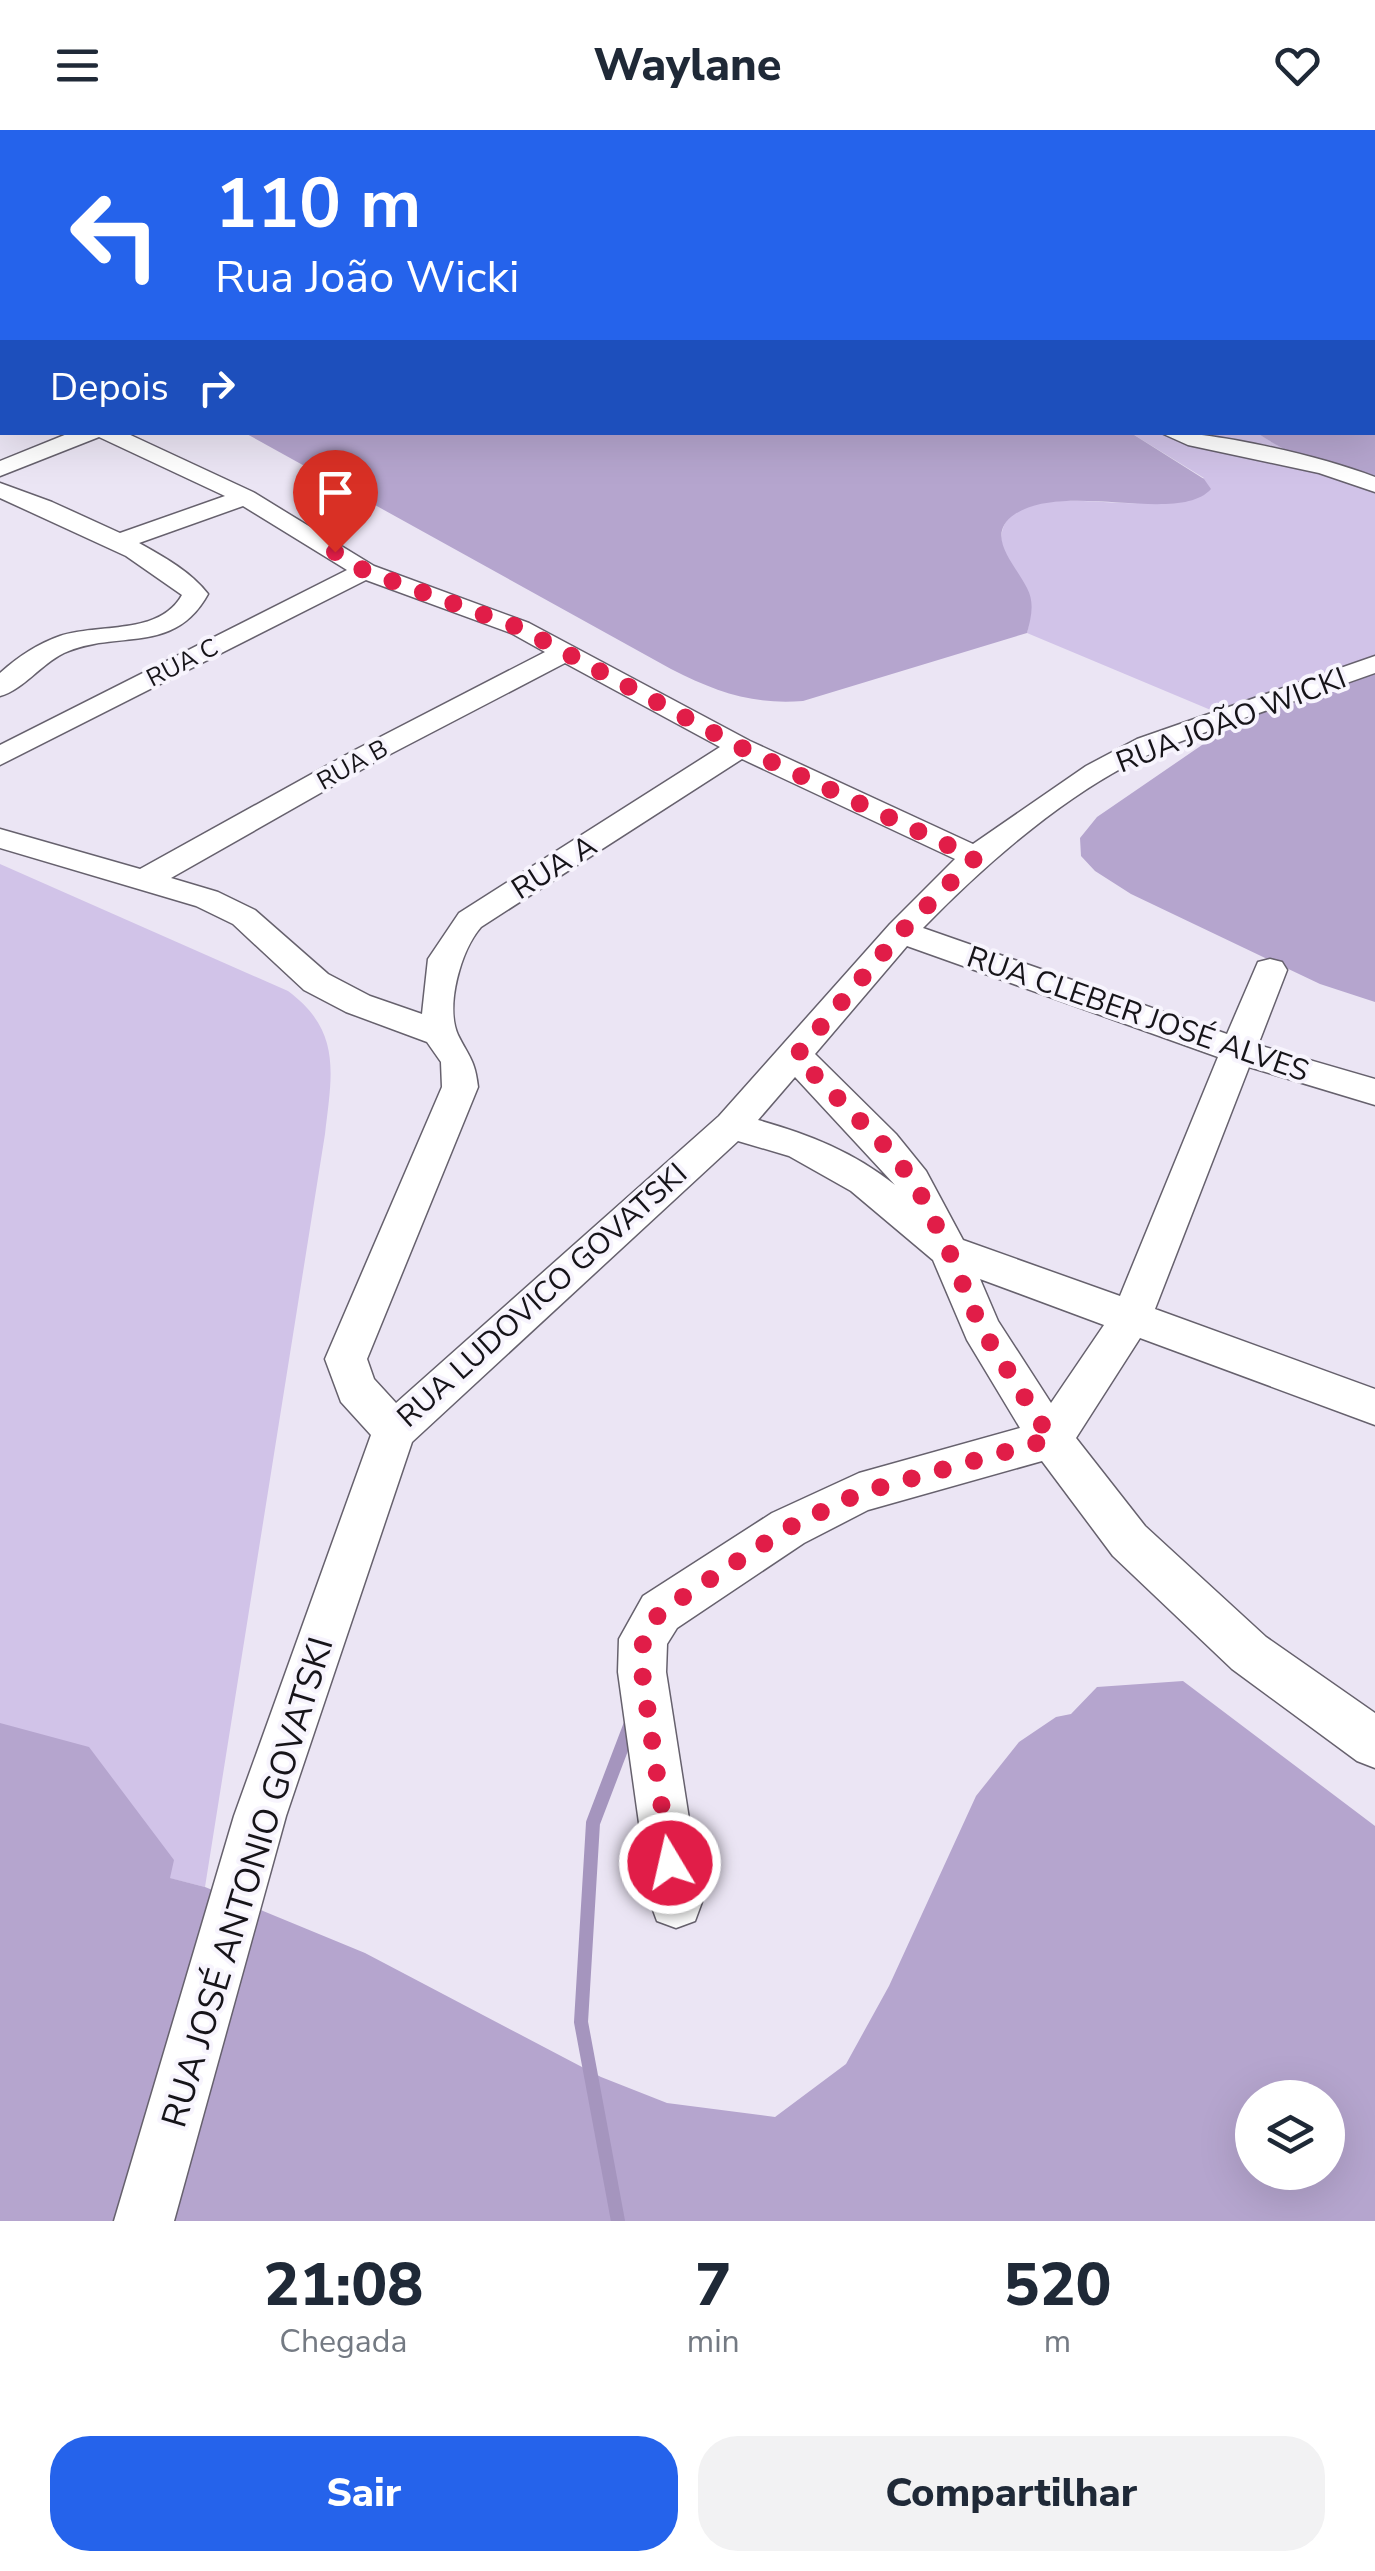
<!DOCTYPE html>
<html lang="pt">
<head>
<meta charset="utf-8">
<style>
	:root { --surface:#fff; --page:#f2f2f3; --text:#1f2937; --muted:#747a83; --accent:#2563eb }
	body { margin:0; font-family:"Nunito Sans",sans-serif; background:var(--page); color:var(--text); height:100vh; display:flex; flex-direction:column; font-size:38px; white-space:nowrap }
	* { box-sizing:border-box; margin:0 }
	p { font-size:32px; color:var(--muted) }
	.icon { flex:none; width:55px; height:55px; fill:none; stroke:currentColor; stroke-width:2; stroke-linecap:round; stroke-linejoin:round }
	.map { position:relative; height:2091px; overflow:hidden }
	.panel { display:flex; flex-direction:column; background:var(--surface); flex:1 }
	.panel>* { flex:none }
	.hud { position:absolute; left:0px; top:0px; width:1375px; height:305px; box-shadow:0 10px 40px #0002; background:#2563eb; color:#fff; overflow:hidden }
	.tools { position:absolute; left:1235px; top:1950px; display:grid; gap:20px }
	.tools a { display:grid; place-items:center; width:110px; height:110px; border-radius:50%; background:var(--surface); box-shadow:0 10px 40px #0002; font-size:50px }
	.pin { position:absolute; display:grid; place-items:center; width:85px; height:85px; color:#fff; margin:-102px -42px; border-radius:50% 50% 50% 0; rotate:-45deg; box-shadow:0 0 10px #0007 }
	.pin .icon { rotate:45deg }
	.me { position:absolute; width:110px; margin:-55px; rotate:351deg; stroke-linejoin:round; filter:drop-shadow(0 0 8px #0008) }
	.turn { display:flex; align-items:center; gap:35px; height:210px; padding:0 50px; font-size:45px }
	.turn .icon { width:130px; height:130px; stroke-width:2.5 }
	.turn b { display:block; font-size:70px; line-height:85px }
	.then { display:flex; align-items:center; height:95px; padding:0 50px; background:#0003; gap:20px; font-size:38px }
	.eta { display:flex; justify-content:space-evenly; align-items:center; height:170px; text-align:center }
	.eta b { font-size:60px; font-weight:800; line-height:70px }
	.action { display:flex; gap:20px; margin-top:auto; padding:20px 50px }
	.action a { flex:1; height:115px; border-radius:40px; background:var(--accent); color:#fff; font-size:40px; font-weight:800; line-height:115px; text-align:center }
	.action a+a { background:var(--page); color:var(--text) }
	header { display:flex; justify-content:space-between; align-items:center; height:130px; padding:0 50px; background:var(--surface); font-size:45px; font-weight:800 }
	.map>svg:first-child { display:block }
</style>
</head>
<body>
<header><svg class="icon" aria-label="menu" viewBox="0 0 24 24"><path d="M4 6h16M4 12h16M4 18h16"/></svg>Waylane<svg class="icon" aria-label="heart" viewBox="0 0 24 24"><path d="M12 20l-8-8c-3-5 5-10 8-4 3-6 11-1 8 4z"/></svg></header>
<div class="map">
<svg width="1375" height="2091" viewBox="0 0 1375 2091">
	<rect width="100%" height="100%" fill="#ebe5f4"/>
	<!-- green -->
	<g fill="#d1c3e8">
		<path d="M0,0H620L625,2H2L0,25Z"/>
		<path d="M1131,303H1257L1305,332L1330,340L1375,347V536L1335,557L1237,591L1027,503C1041,446 995,436 1002,402C1011,355 1107,376 1138,373C1159,372 1184,356 1204,348Z"/>
		<path d="M0,734L288,861C342,901 332,944 325,1004L205,1757L133,1739L0,1653Z"/>
	</g>
	<!-- forest -->
	<g fill="#b5a5ce" fill-rule="evenodd">
		<path d="M620,0H1375V347C1329,340 1295,328 1257,303L1372,302V2Z"/>
		<path d="M245,303H1131L1204,349L1211,359C1179,395 1067,351 1015,384C983,405 1016,435 1027,458C1035,473 1031,488 1027,503L803,571C753,575 716,562 671,539Z"/>
		<path d="M1375,536V872L1320,854L1131,764L1095,741L1081,726L1080,708L1097,687L1237,591L1335,557Z"/>
		<path d="M1183,1551L1375,1696V2091H0V1593L89,1617L174,1730L170,1748L205,1757L365,1823L601,1947L667,1973L775,1987L846,1934L889,1856L976,1666L1019,1612L1056,1587L1071,1584L1097,1557ZM1252,1968H1328V2042H1252Z"/>
	</g>
	<g fill="none" stroke-linecap="round" stroke-linejoin="round">
		<!-- stream -->
		<path stroke="#a595be" stroke-width="14" d="M618,2091L581,1892L593,1693L630,1596"/>
		<defs>
			<g id="street">
				<path d="M345,0H392L394,2H347Z"/>
				<path d="M0,51L2,52V62L0,61Z"/>
				<path d="M2,139V152L0,153V140Z"/>
				<rect x="0" y="243" width="2" height="13"/>
				<path d="M72,302H124L253,362L374,436L529,493L750,611L973,714L1086,636L1137,609L1375,526V543C1303,569 1230,591 1159,620C1074,656 987,732 923,798L1227,904L1258,832L1270,829L1282,832L1287,840L1258,915L1375,949V975L1249,937L1155,1179L1375,1259V1295L1140,1208L1076,1308L1145,1396L1266,1507L1375,1583V1638L1357,1631L1232,1539L1113,1426L1042,1331L868,1380L804,1413L677,1498L667,1514L666,1542L702,1772L695,1791L676,1798L657,1791L650,1772L618,1542L619,1509L643,1466L772,1383L859,1343L1020,1298L967,1210L933,1130L851,1061L789,1026L738,1011L412,1312L286,1686L174,2091H114L234,1686L371,1305L341,1272L325,1229L442,957L441,932L427,912L346,882L304,860L233,794L196,776L0,718V699L140,739L355,620L545,522L511,503L366,450L0,635V615L347,440L243,376L139,413C164,427 190,441 208,464C174,526 117,499 64,523C41,534 23,560 0,566V543C18,527 37,514 60,506C99,493 159,506 182,465L126,426L0,368V353L52,372L120,403L225,366L99,307L0,346V331ZM565,533L720,617L459,783L428,829L422,884L370,866L328,844L255,780L218,762L171,748L375,632ZM742,629L955,729L890,794L719,986L396,1273L374,1249L367,1229L478,957C475,930 469,927 458,905C445,876 461,820 481,797ZM907,816L1218,927L1120,1166L963,1110L926,1041L896,1004L815,924ZM795,947L895,1055C854,1022 808,1004 758,990ZM980,1149L1104,1195L1051,1273L998,1191Z"/>
				<path d="M1159,302C1217,302 1320,326 1375,347V362L1319,343L1188,315Z"/>
			</g>
		</defs>
		<!-- street casing -->
		<use href="#street" stroke="#66616d" stroke-width="3"/>
		<!-- street -->
		<use href="#street" fill="#fff" fill-rule="evenodd"/>
	</g>
	<g fill="none" stroke-linecap="round" stroke-linejoin="round">
		<!-- route -->
		<path stroke="#e11d48" stroke-width="18" stroke-dasharray="0 32.4" d="M335,422L365,441L520,498L740,617L975,728L901,802L796,926L883,1014L914,1051L949,1121L981,1198L1051,1309L860,1363L788,1398L660,1482L643,1509L642,1542L670,1733"/>
	</g>
	<g text-anchor="middle" stroke-width="8" stroke-linejoin="round" paint-order="stroke">
		<!-- far-street labels -->
		<g font-size="25" fill="#161419" stroke="#f7f4fd">
			<text transform="translate(182 532) rotate(-27)" y="9">RUA C</text>
			<text transform="translate(352 634) rotate(-29)" y="9">RUA B</text>
		</g>
		<!-- street labels -->
		<g font-size="30" fill="#161419" stroke="#f7f4fd">
			<text transform="translate(1231 590) rotate(-21)" y="10">RUA JOÃO WICKI</text>
			<text transform="translate(554 737) rotate(-32)" y="10">RUA A</text>
			<text transform="translate(1138 884) rotate(19)" y="10">RUA CLEBER JOSÉ ALVES</text>
			<text transform="translate(542 1165) rotate(-42)" y="10">RUA LUDOVICO GOVATSKI</text>
		</g>
		<!-- near-street labels -->
		<g font-size="35" fill="#161419" stroke="#f7f4fd">
			<text transform="translate(247 1752) rotate(-73)" y="12">RUA JOSÉ ANTONIO GOVATSKI</text>
		</g>
	</g>
</svg>
<div class="tools">
<a><svg class="icon" aria-label="layers" viewBox="0 0 24 24"><path d="M12 4l9 5-9 5-9-5zM3 14l9 5 9-5"/></svg></a>
</div>
<div class="pin" style="left:335px;top:422px;background:#d93025"><svg class="icon" aria-label="arrive" viewBox="0 0 24 24"><path d="M6 21V4h12l-3 4 3 4H6"/></svg></div>
<svg class="me" style="left:670px;top:1733px" viewBox="-20 -20 40 40"><circle r="17" fill="#e11d48" stroke="#fff" stroke-width="3"/><path d="M0-11L8 9 0 5-8 9z" fill="#fff"/></svg>
<div class="hud">
<div class="turn"><svg class="icon" aria-label="left" viewBox="0 0 24 24"><path d="M17 20v-9H6M10 6l-5 5 5 5"/></svg><div><b>110 m</b>Rua João Wicki</div></div>
<div class="then">Depois<svg class="icon" aria-label="right" viewBox="0 0 24 24"><path d="M7 20v-9h11M14 6l5 5-5 5"/></svg></div>
</div>
</div>
<section class="panel">
<div class="eta">
<div><b>21:08</b><p>Chegada</p></div>
<div><b>7</b><p>min</p></div>
<div><b>520</b><p>m</p></div>
</div>
<div class="action"><a>Sair</a><a>Compartilhar</a></div>
</section>
</body>
</html>
